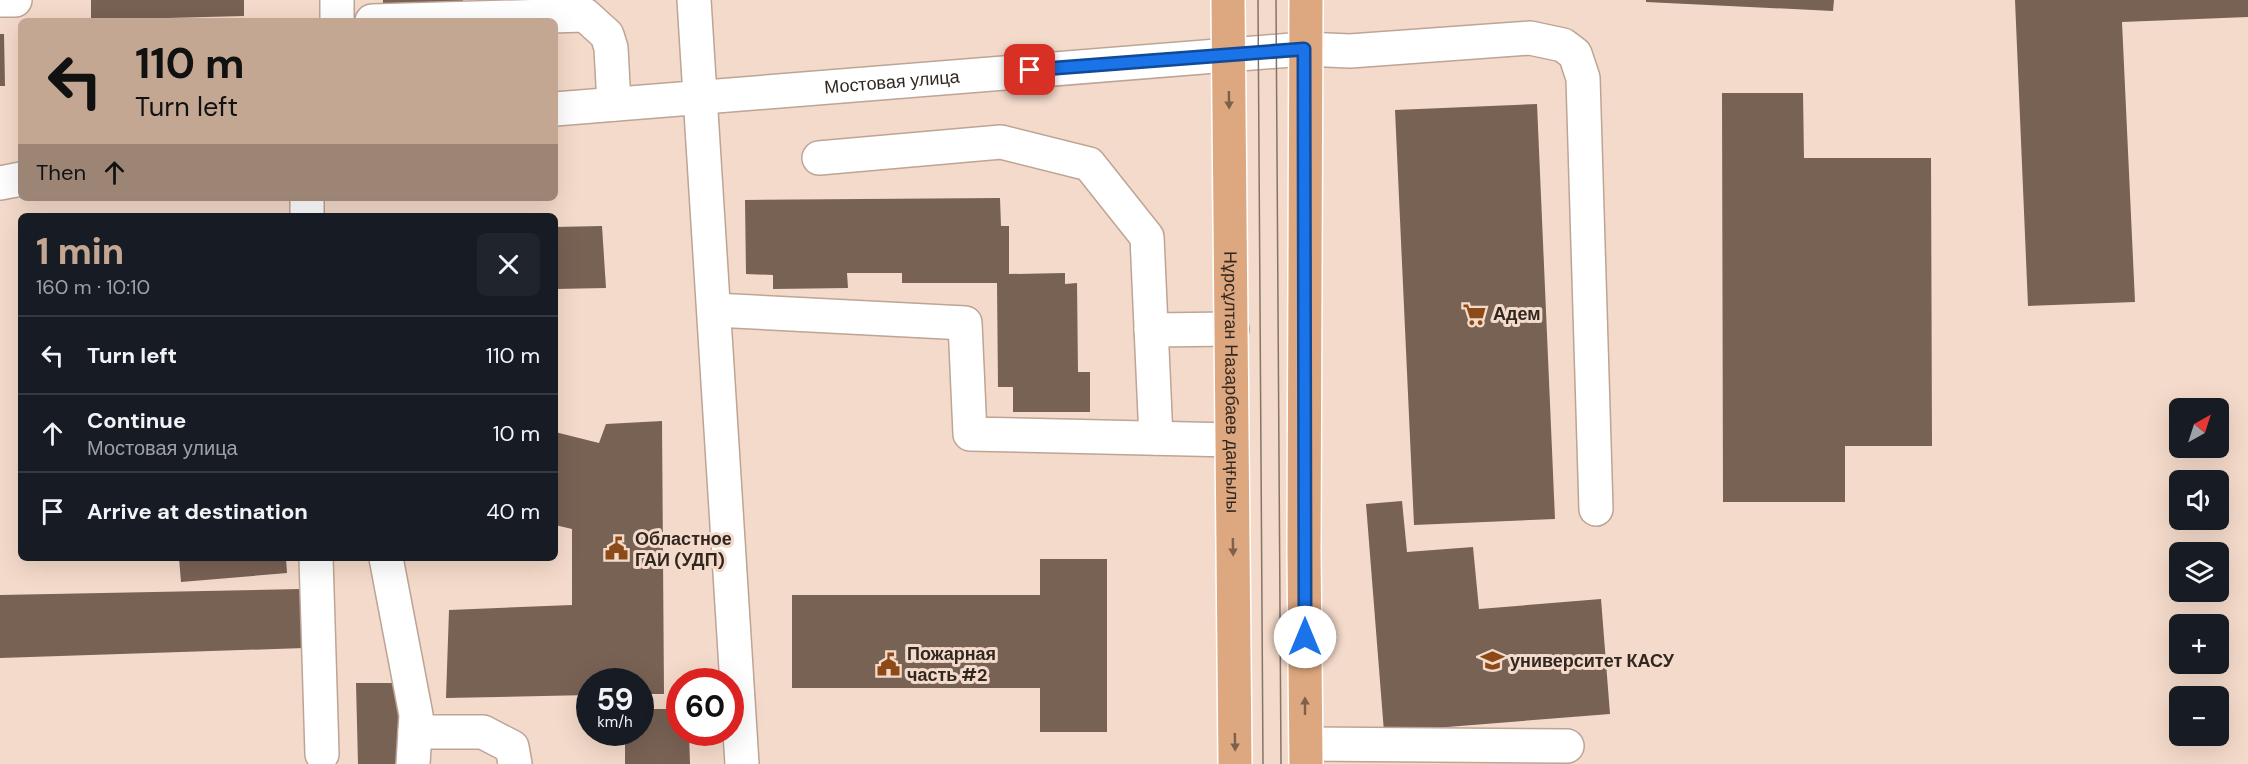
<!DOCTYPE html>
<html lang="en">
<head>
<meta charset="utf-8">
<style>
	:root { --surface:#171b24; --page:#20242c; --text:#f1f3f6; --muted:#9ea1a6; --line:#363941; --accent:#c4a792 }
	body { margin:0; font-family:"DM Sans",sans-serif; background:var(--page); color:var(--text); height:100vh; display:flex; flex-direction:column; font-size:22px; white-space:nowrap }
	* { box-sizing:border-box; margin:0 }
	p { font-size:20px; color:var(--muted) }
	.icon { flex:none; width:33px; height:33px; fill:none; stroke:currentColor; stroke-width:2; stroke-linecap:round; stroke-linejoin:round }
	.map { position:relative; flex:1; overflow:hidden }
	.sheet { position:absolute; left:18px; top:213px; width:540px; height:348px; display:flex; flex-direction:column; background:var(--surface); border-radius:9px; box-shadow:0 6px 24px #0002 }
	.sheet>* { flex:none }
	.banner { position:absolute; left:18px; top:18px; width:540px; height:183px; border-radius:9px; box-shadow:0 6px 24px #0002; background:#c4a792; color:#111; overflow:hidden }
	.needle { width:39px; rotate:39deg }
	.fabs { position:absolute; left:2169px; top:398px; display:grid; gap:12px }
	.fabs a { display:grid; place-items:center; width:60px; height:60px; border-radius:9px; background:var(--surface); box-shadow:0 6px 24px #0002; font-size:30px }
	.speed { position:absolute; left:576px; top:668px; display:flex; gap:12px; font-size:30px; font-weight:700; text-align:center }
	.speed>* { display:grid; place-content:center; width:78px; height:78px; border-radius:50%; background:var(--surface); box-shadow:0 6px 24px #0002; line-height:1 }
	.speed small { font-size:15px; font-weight:400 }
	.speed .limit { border:9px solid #d22; background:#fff; color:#111 }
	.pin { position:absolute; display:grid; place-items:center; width:51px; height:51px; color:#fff; margin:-26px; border-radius:12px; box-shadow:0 3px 9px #0006 }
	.me { position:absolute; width:66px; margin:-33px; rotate:0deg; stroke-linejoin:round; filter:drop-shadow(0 0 4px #0008) }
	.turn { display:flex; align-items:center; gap:21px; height:126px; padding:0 18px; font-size:27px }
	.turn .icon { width:78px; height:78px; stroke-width:2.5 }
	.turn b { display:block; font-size:42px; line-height:51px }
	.then { display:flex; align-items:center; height:57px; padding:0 18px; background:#0003; gap:12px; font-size:22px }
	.round { display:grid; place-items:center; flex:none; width:63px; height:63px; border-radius:9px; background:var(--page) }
	.summary { display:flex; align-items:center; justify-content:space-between; height:102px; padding:0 18px }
	h1 { font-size:36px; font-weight:800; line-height:45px; color:var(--accent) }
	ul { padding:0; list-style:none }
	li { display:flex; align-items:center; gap:18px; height:78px; padding:0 18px; border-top:2px solid var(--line) }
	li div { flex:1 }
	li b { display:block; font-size:22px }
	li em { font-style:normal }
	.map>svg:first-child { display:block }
</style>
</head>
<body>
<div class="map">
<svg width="2248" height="764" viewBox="0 0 2248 764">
	<rect width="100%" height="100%" fill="#f4daca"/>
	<!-- building -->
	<g fill="#786254">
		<path d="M91,0H244V16L91,20Z"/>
		<path d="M383,0H463V2L383,6Z"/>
		<path d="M1646,0H1834L1833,11L1646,2Z"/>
		<path d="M2015,0H2248V17L2122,22L2135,302L2028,306Z"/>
		<path d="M0,34H4L5,86H0Z"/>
		<path d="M1722,93H1803L1804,158H1931L1932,446H1845V502H1723Z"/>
		<path d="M1537,104L1555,519L1414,525L1395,110Z"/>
		<path d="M1000,198L1001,226H1009V274L1065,273V284L1077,283L1078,372H1090V412H1013V387H998L997,283H902V273H847L848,288L773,289V275L746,274L745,200Z"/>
		<path d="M602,226L606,288L555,289V227Z"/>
		<path d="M662,421L664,694H640V681H590V695L446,698L449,610L572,605V529L555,525V432L599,443L606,424Z"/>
		<path d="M1402,501L1407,552L1473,547L1479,609L1601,599L1610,714L1384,732L1366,504Z"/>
		<path d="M179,558H286L287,573L181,582Z"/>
		<path d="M1040,559H1107V732H1040V688H792V595H1040Z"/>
		<path d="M300,589L304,648L0,658V595Z"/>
		<path d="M356,683H399L400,764H358Z"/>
		<path d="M640,709H680V732H689L690,764H625V732H640Z"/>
	</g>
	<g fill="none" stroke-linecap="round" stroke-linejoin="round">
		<defs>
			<g id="minor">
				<path d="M0,0H15"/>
				<path d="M337,0V21"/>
				<path d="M694,0L742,764"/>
				<path d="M372,21L585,15L607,35L611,48L614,104"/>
				<path id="s1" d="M555,109L1304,49L1350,51L1530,38L1563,45L1575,54L1583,78L1596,509"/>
				<path d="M819,158L1001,142L1089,164L1147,237L1156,438"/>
				<path d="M0,183L21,179"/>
				<path d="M307,198V216"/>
				<path d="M714,310L965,323L970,434L1232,440"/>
				<path d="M1151,330L1232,329"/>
				<path d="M316,558L322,754"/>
				<path d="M386,558L416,715L413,764"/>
				<path d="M415,732H483L512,747L515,764"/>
				<path d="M1306,744L1567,746"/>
			</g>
			<g id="major">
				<path id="s2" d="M1228,0L1235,764"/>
				<path d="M1306,0L1304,551L1306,764"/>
			</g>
		</defs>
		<!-- minor casing -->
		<use href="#minor" stroke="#bda495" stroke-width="36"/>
		<!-- major casing -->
		<use href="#major" stroke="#fff" stroke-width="36"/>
		<!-- minor -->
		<use href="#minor" stroke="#fff" stroke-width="33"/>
		<!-- major -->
		<use href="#major" stroke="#dda77f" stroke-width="33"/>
		<!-- tram -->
		<g stroke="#847469" stroke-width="1.5">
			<path d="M1258,0L1263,764"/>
			<path d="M1276,0L1281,764"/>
		</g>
	</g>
	<!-- one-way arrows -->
	<defs><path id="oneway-solid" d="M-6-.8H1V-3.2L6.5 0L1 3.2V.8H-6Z" transform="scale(1.5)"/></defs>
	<g fill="#7e614b">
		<use href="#oneway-solid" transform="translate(1229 100) rotate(89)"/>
		<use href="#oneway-solid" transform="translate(1233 547) rotate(89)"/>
		<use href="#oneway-solid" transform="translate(1305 706) rotate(-90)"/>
		<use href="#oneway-solid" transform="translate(1235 742) rotate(89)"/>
	</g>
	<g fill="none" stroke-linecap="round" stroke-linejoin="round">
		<defs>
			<path id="route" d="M1030,70L1304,49L1305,637"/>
		</defs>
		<!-- route casing -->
		<use href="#route" stroke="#114b97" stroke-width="15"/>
		<!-- route -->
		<use href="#route" stroke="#1a73e8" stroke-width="10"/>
	</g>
	<!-- icons -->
	<defs>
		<symbol id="supermarket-bare" viewBox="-9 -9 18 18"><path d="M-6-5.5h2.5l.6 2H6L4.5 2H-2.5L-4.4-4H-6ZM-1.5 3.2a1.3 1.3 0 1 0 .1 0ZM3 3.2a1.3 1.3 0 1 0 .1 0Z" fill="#8c4a18" stroke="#f4daca" stroke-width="2.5" paint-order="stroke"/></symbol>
		<symbol id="civic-bare" viewBox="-9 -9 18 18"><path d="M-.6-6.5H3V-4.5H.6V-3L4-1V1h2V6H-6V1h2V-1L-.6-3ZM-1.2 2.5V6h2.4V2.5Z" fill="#8c4a18" stroke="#f4daca" stroke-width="2.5" paint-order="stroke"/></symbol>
		<symbol id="university-bare" viewBox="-9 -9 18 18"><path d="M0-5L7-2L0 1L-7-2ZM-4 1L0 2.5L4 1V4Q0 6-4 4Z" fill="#8c4a18" stroke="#f4daca" stroke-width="2.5" paint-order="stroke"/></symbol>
	</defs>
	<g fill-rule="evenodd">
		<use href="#supermarket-bare" x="1458" y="298" width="33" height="33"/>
		<use href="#civic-bare" x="600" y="532" width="33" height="33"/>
		<use href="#university-bare" x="1476" y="644" width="33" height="33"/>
		<use href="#civic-bare" x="872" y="648" width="33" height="33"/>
	</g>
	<g text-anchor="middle" stroke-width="6" stroke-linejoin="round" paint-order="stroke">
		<!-- street labels -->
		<g font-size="18" fill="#302721" stroke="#f4daca">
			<text dy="6" stroke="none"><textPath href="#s1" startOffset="338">Мостовая улица</textPath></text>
			<text dy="6" stroke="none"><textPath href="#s2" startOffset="382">Нұрсұлтан Назарбаев даңғылы</textPath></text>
		</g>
		<!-- poi labels -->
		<g font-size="18" font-weight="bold" fill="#302721" stroke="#f4daca" text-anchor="start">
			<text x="1493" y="320">Адем</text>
			<text x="635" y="545">Областное<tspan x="635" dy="21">ГАИ (УДП)</tspan></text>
			<text x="907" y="660">Пожарная<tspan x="907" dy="21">часть #2</tspan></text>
			<text x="1510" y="667">университет КАСУ</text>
		</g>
	</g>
</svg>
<div class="fabs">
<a><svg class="needle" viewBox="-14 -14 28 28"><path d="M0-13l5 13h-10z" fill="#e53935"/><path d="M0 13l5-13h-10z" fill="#9ea1a6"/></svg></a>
<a><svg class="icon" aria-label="sound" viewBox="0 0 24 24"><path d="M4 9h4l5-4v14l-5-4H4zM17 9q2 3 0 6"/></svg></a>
<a><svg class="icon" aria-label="layers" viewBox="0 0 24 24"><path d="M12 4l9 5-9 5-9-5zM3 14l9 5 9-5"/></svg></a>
<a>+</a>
<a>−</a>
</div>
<div class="speed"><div>59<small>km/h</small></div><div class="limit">60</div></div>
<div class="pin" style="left:1030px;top:70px;background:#d93025"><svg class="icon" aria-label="arrive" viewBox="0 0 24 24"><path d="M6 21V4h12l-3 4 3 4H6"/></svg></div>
<svg class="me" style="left:1305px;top:637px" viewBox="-20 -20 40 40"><circle r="19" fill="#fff"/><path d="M0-13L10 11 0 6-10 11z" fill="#1a73e8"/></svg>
<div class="banner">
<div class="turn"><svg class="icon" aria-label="left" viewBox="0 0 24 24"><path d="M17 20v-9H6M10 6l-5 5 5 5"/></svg><div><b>110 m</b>Turn left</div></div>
<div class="then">Then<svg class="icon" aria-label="ahead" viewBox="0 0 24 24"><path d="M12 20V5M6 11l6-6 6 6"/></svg></div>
</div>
<section class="sheet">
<div class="summary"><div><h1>1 min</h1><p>160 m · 10:10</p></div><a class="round"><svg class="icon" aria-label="close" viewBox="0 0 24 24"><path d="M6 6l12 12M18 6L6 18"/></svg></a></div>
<ul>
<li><svg class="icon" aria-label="left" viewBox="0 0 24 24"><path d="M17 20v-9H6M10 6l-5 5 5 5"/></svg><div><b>Turn left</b></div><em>110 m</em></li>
<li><svg class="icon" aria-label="ahead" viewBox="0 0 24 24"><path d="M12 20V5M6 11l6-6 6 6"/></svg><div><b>Continue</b><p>Мостовая улица</p></div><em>10 m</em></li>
<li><svg class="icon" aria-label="arrive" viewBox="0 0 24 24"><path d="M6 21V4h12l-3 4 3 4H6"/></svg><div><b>Arrive at destination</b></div><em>40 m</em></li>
</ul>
</section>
</div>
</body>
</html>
